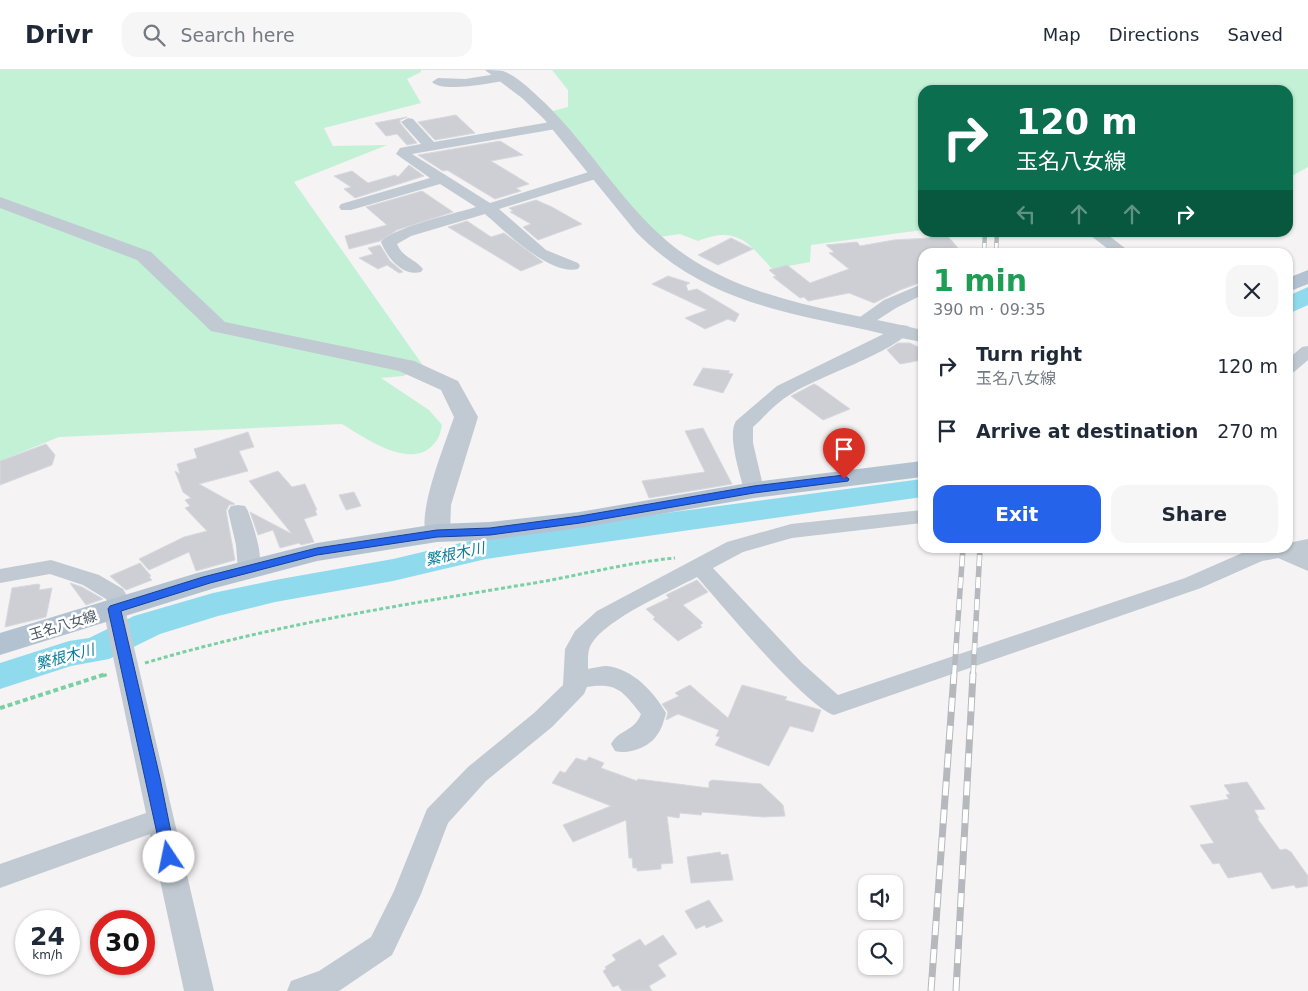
<!DOCTYPE html>
<html lang="en">
<head>
<meta charset="utf-8">
<style>
	:root { --surface:#fff; --page:#f6f6f7; --text:#1f2937; --muted:#747a83; --line:#e0e1e3; --accent:#2563eb }
	body { margin:0; font-family:"DejaVu Sans","Noto Sans JP",sans-serif; background:var(--page); color:var(--text); height:100vh; display:flex; flex-direction:column; font-size:19px; white-space:nowrap }
	* { box-sizing:border-box; margin:0 }
	p { font-size:16px; color:var(--muted) }
	.icon { flex:none; width:28px; height:28px; fill:none; stroke:currentColor; stroke-width:2; stroke-linecap:round; stroke-linejoin:round }
	.map { position:relative; flex:1; overflow:hidden }
	.sheet { position:absolute; left:918px; top:178px; width:375px; height:305px; display:flex; flex-direction:column; background:var(--surface); border-radius:15px; box-shadow:0 1px 4px #0004 }
	.sheet>* { flex:none }
	.hud { position:absolute; left:918px; top:15px; width:375px; height:152px; border-radius:15px; box-shadow:0 1px 4px #0004; background:#0b6e4f; color:#fff; overflow:hidden }
	.tools { position:absolute; left:858px; top:805px; display:grid; gap:10px }
	.tools a { display:grid; place-items:center; width:45px; height:45px; border-radius:10px; background:var(--surface); box-shadow:0 1px 4px #0004; font-size:25px }
	.speed { position:absolute; left:15px; top:840px; display:flex; gap:10px; font-size:25px; font-weight:700; text-align:center }
	.speed>* { display:grid; place-content:center; width:65px; height:65px; border-radius:50%; background:var(--surface); box-shadow:0 1px 4px #0004; line-height:1 }
	.speed small { font-size:12px; font-weight:400 }
	.speed .limit { border:8px solid #d22; background:#fff; color:#111 }
	.pin { position:absolute; display:grid; place-items:center; width:42px; height:42px; color:#fff; margin:-51px -21px; border-radius:50% 50% 50% 0; rotate:-45deg; box-shadow:0 0 5px #0007 }
	.pin .icon { rotate:45deg }
	.me { position:absolute; width:55px; margin:-28px; rotate:349deg; stroke-linejoin:round; filter:drop-shadow(0 0 4px #0008) }
	.turn { display:flex; align-items:center; gap:18px; height:105px; padding:0 15px; font-size:22px }
	.turn .icon { width:65px; height:65px; stroke-width:2.5 }
	.turn b { display:block; font-size:35px; line-height:42px }
	.lanes { display:flex; align-items:center; height:48px; padding:0 15px; background:#0003; justify-content:center; gap:25px; direction:ltr }
	.lanes .off { opacity:.35 }
	.round { display:grid; place-items:center; flex:none; width:52px; height:52px; border-radius:15px; background:var(--page) }
	.headline { display:flex; align-items:center; justify-content:space-between; height:85px; padding:0 15px }
	h1 { font-size:30px; font-weight:800; line-height:38px; color:#1e9e55 }
	.action { display:flex; gap:10px; margin-top:auto; padding:10px 15px }
	.action a { flex:1; height:58px; border-radius:15px; background:var(--accent); color:#fff; font-size:20px; font-weight:800; line-height:58px; text-align:center }
	.action a+a { background:var(--page); color:var(--text) }
	ul { padding:0; list-style:none }
	li { display:flex; align-items:center; gap:15px; height:65px; padding:0 15px }
	li div { flex:1 }
	li b { display:block; font-size:19px }
	li em { font-style:normal }
	header { display:flex; align-items:center; gap:30px; box-sizing:border-box; height:70px; padding:0 25px; background:var(--surface); border-bottom:1px solid var(--line) }
	header strong { font-size:24px }
	nav { display:flex; gap:28px; margin-inline-start:auto; font-size:18px }
	.search { width:350px; height:45px; background:var(--page); display:flex; align-items:center; gap:12px; box-sizing:border-box; padding:0 18px; border-radius:15px; color:var(--muted); font-size:19px }
	.map>svg:first-child { display:block }
</style>
</head>
<body>
<header>
<strong>Drivr</strong>
<div class="search"><svg class="icon" aria-label="search" viewBox="0 0 24 24"><circle cx="10" cy="10" r="6"/><path d="M15 15l6 6"/></svg>Search here</div>
<nav><a>Map</a><a>Directions</a><a>Saved</a></nav>
</header>
<div class="map">
<svg width="1308" height="921" viewBox="0 0 1308 921">
	<rect width="100%" height="100%" fill="#f5f3f3"/>
	<!-- green -->
	<g fill="#c3f1d5">
		<path d="M0,0H421V2L407,9L421,33L324,58L333,76L387,75L294,112L424,297L403,306L381,308L429,340L442,355C441,359 440,366 437,370C415,404 365,368 342,354L59,367L0,391Z"/>
		<path d="M552,0H1308V97L1288,108V20H922V160L811,175L810,192L772,199C747,171 736,156 698,171L680,164L653,168L545,43L568,37V20Z"/>
	</g>
	<g fill="none" stroke-linecap="round" stroke-linejoin="round">
		<!-- river -->
		<g fill="#90daee" fill-rule="evenodd">
			<path d="M1308,217V235L1288,244V226Z"/>
			<path d="M922,409V427L486,489L393,511L275,532L218,546L160,564L109,589L71,596L0,619V593L69,571L89,568L134,546L213,523L275,510L393,489L486,467Z"/>
		</g>
	</g>
	<!-- building -->
	<g fill="#cdcfd5" stroke="#d7d9de">
		<path d="M456,45L475,63L435,70L418,52Z"/>
		<path d="M407,47L400,50V53L417,73L407,75L397,64L386,66L375,53Z"/>
		<path d="M500,71L523,85L491,91L529,114L516,118L521,121L495,129L447,100L443,101L418,85Z"/>
		<path d="M409,95L424,106L355,128L344,119L351,117L334,106L352,101L368,113L395,105L398,107Z"/>
		<path d="M422,121L453,142L397,160L380,171L349,179L345,166L387,155L366,137Z"/>
		<path d="M536,130L552,137L582,154L538,170L523,157L531,154L510,142L513,141L509,138Z"/>
		<path d="M467,151L491,167L504,163L543,192L521,201L448,157Z"/>
		<path d="M945,163L958,178L922,182V212L900,220L874,233L849,223L808,231L804,227L800,228L773,207L776,206L769,200L787,195L810,213L849,199L829,183L834,182L826,175L857,172L860,176L894,170L930,168L927,165Z"/>
		<path d="M731,168L753,179L718,195L698,185Z"/>
		<path d="M380,175L390,191L403,202L399,203L387,195L378,199L359,188L373,184L368,178Z"/>
		<path d="M668,206L690,213L686,215L688,221L697,219L739,244L735,252L728,249L705,259L685,248L707,240L652,214Z"/>
		<path d="M898,273H910L918,277L922,282V290L900,294L887,280Z"/>
		<path d="M703,298L730,301L728,303L733,304L723,323L693,315Z"/>
		<path d="M814,314L818,316L850,339L823,350L791,326Z"/>
		<path d="M703,358L732,414L649,428L642,411L705,402L685,361Z"/>
		<path d="M248,362L254,377L239,381L248,401L199,414L235,434L229,435L226,441L235,490L196,501L189,482L149,500L139,489L184,467L207,461L185,438L190,436L185,430L191,428L183,422L175,401L180,404L177,394L197,388L194,379Z"/>
		<path d="M46,374L55,385L52,395L0,415V391Z"/>
		<path d="M278,401L292,417L305,414L317,440H315L317,445L304,449L314,472L301,475L299,473L280,478L273,460L258,465L250,442L292,464L249,411Z"/>
		<path d="M354,422L361,436L346,440L339,425Z"/>
		<path d="M140,493L151,506L149,507L152,510L126,520L110,506Z"/>
		<path d="M697,510L708,522L683,535L703,553L700,555L702,557L678,571L653,549L655,547L646,539L669,528L666,525Z"/>
		<path d="M70,513L82,517L103,529L86,535Z"/>
		<path d="M38,514L40,515L39,520L52,518L46,547L5,557L12,518Z"/>
		<path d="M690,615L728,648L742,615L787,627L785,630L821,640L813,662L790,656L769,696L715,675L720,667L716,666L719,660L678,644L666,650L668,642L662,634L679,626L675,623Z"/>
		<path d="M589,687L604,693L601,698L637,711L638,709L709,718V712L712,710L761,714L783,735L785,746L763,747L702,742L701,745L680,743L679,748L667,746L673,793L661,794V799L637,801V798H633L632,788H629L626,750L573,772L563,755L611,736L552,713L560,701L565,703L576,688L586,691Z"/>
		<path d="M1247,712L1265,739L1254,740L1259,748H1257L1280,780L1286,779L1291,782L1308,806V816L1296,818L1294,815L1272,819L1261,802L1228,808L1219,793L1213,794L1200,775L1214,773L1190,736L1229,729L1226,725L1230,724L1224,715Z"/>
		<path d="M720,782L721,785L728,784L733,810L691,813L687,787Z"/>
		<path d="M709,830L723,851L706,858L705,855L696,859L685,841Z"/>
		<path d="M663,865L677,884L658,895L666,906L649,916L652,921H622L618,915L613,917L603,901L606,899L605,897L616,890L612,885L640,869L645,876Z"/>
	</g>
	<g fill="none" stroke-linecap="round" stroke-linejoin="round">
		<!-- path-far1 -->
		<g stroke="#7ad0a6" stroke-width="3" stroke-dasharray="4 2.5" stroke-linecap="butt">
			<path d="M145,593C269,556 395,536 522,515C574,507 623,493 675,488"/>
			<path d="M103,606L108,604"/>
		</g>
		<!-- path -->
		<path stroke="#7ad0a6" stroke-width="4" stroke-dasharray="5 3" stroke-linecap="butt" d="M0,638L106,604"/>
		<!-- minor -->
		<g fill="#c1cad2" fill-rule="evenodd">
			<path d="M503,3L507,4L509,7L507,10C493,13 442,23 432,12L438,8L465,9Z"/>
			<path d="M408,48L413,49L434,72L556,51L561,52L563,55L556,59L412,84L490,133L592,101H602L604,104L602,107L499,139L546,180L578,193L580,196L578,199C550,206 505,161 485,144L411,166L397,174C403,188 414,188 423,199L421,202C402,207 387,187 381,172C391,158 457,143 476,137L440,114L351,140H341L339,137L341,134L430,108L396,84L400,78L421,74L401,52Z"/>
			<path d="M1086,162H1104L1130,182H1112Z"/>
			<path d="M922,214V225L896,238L868,256H856L853,252L884,230Z"/>
			<path d="M902,255L908,256L911,260C895,282 817,307 791,324C777,332 765,346 753,357V373L764,420L761,424L754,426L747,424L744,420C740,404 727,365 736,351L777,316Z"/>
			<path d="M1308,276V290L1294,302L1288,303V289L1302,277Z"/>
			<path d="M238,435L245,436L248,441C253,456 266,490 257,504L249,506L241,504L238,499L236,475L228,441L231,436Z"/>
			<path d="M922,440V453L792,468L743,482L713,498L802,593L838,625L1185,508L1249,480L1260,478H1288V473L1308,469V483L1262,491L1201,518L834,645C805,636 722,535 697,507C669,522 608,548 592,573C587,580 588,591 588,599C594,598 601,596 607,596C633,599 654,622 666,643C664,650 662,659 657,665C650,677 628,685 615,681L611,674C619,659 634,662 641,644C623,622 618,612 587,617L584,624L552,657L486,711L448,753L421,824L392,885L339,921H287L291,911L319,901L371,867L394,821L427,739L468,697L534,643L563,615L565,579L575,561L597,541L727,472L791,454Z"/>
			<path d="M51,490L99,505L123,519L133,537L126,543L214,921H184L150,764L0,818V794L146,743L103,539L108,533L106,529L83,515L50,504L0,513V499Z"/>
		</g>
		<!-- tertiary -->
		<g fill="#c1cad2" fill-rule="evenodd">
			<path d="M485,0C490,0 498,0 503,1C519,7 533,22 545,33C589,76 621,132 668,172C739,231 835,239 922,260V272C898,268 873,261 848,256C766,239 697,224 636,162L544,49L522,28Z"/>
			<path d="M0,127L151,182L225,252L414,291L458,311L478,347L451,435L450,463L446,469L437,471L428,469C414,448 446,372 454,347L441,320L399,301L211,261L137,190L0,138Z"/>
			<path d="M1288,472L1308,481V501L1269,484L1265,478H1288Z"/>
		</g>
		<!-- primary -->
		<g fill="#b3c2d1" fill-rule="evenodd">
			<path d="M1308,200V214L1288,222V208Z"/>
			<path d="M922,391V407L754,428L579,458L490,470L437,472L317,491L215,518L0,585V563L197,503L317,473L437,454L490,452L579,442L754,412Z"/>
		</g>
		<defs>
			<g id="rail-far2">
				<path d="M984,182L985,162"/>
				<path d="M996,182L997,162"/>
			</g>
			<g id="rail-far1">
				<path d="M954,606L963,478"/>
				<path d="M973,606L980,478"/>
			</g>
			<g id="rail">
				<path d="M931,921L954,604"/>
				<path d="M956,921L973,604"/>
			</g>
		</defs>
		<!-- rail-far2 casing -->
		<use href="#rail-far2" stroke="#b5b8bd" stroke-width="4.5"/>
		<!-- rail-far1 casing -->
		<use href="#rail-far1" stroke="#b5b8bd" stroke-width="5.5"/>
		<!-- rail casing -->
		<use href="#rail" stroke="#b5b8bd" stroke-width="7"/>
		<!-- rail-far2 -->
		<use href="#rail-far2" stroke="#fff" stroke-width="3" stroke-dasharray="9" stroke-linecap="butt"/>
		<!-- rail-far1 -->
		<use href="#rail-far1" stroke="#fff" stroke-width="4" stroke-dasharray="11" stroke-linecap="butt"/>
		<!-- rail -->
		<use href="#rail" stroke="#fff" stroke-width="5" stroke-dasharray="14" stroke-linecap="butt"/>
	</g>
	<!-- route -->
	<path fill="#2563eb" stroke="#184099" d="M844,405L849,409L848,411L754,423L580,453L490,465L437,467L317,485L210,513L121,541L160,708L176,787L174,791L169,793L163,791L108,539L110,536L203,507L317,478L437,460L490,458L580,446L754,416Z"/>
	<g text-anchor="middle" stroke-width="5" stroke-linejoin="round" paint-order="stroke">
		<!-- street labels -->
		<g font-size="14" fill="#4a5661" stroke="#fff">
			<text transform="translate(63 555) rotate(-17)" y="5">玉名八女線</text>
		</g>
		<!-- water labels -->
		<g font-size="15" font-style="italic" fill="#0c7c9b" stroke="#fff">
			<text transform="translate(455 484) rotate(-12)" y="5">繁根木川</text>
			<text transform="translate(65 587) rotate(-15)" y="5">繁根木川</text>
		</g>
	</g>
</svg>
<div class="tools">
<a><svg class="icon" aria-label="sound" viewBox="0 0 24 24"><path d="M4 9h4l5-4v14l-5-4H4zM17 9q2 3 0 6"/></svg></a>
<a><svg class="icon" aria-label="search" viewBox="0 0 24 24"><circle cx="10" cy="10" r="6"/><path d="M15 15l6 6"/></svg></a>
</div>
<div class="speed"><div>24<small>km/h</small></div><div class="limit">30</div></div>
<div class="pin" style="left:844px;top:409px;background:#d93025"><svg class="icon" aria-label="arrive" viewBox="0 0 24 24"><path d="M6 21V4h12l-3 4 3 4H6"/></svg></div>
<svg class="me" style="left:169px;top:787px" viewBox="-20 -20 40 40"><circle r="19" fill="#fff"/><path d="M0-13L10 11 0 6-10 11z" fill="#2563eb"/></svg>
<div class="hud">
<div class="turn"><svg class="icon" aria-label="right" viewBox="0 0 24 24"><path d="M7 20v-9h11M14 6l5 5-5 5"/></svg><div><b>120 m</b>玉名八女線</div></div>
<div class="lanes"><svg class="icon off" aria-label="left" viewBox="0 0 24 24"><path d="M17 20v-9H6M10 6l-5 5 5 5"/></svg><svg class="icon off" aria-label="ahead" viewBox="0 0 24 24"><path d="M12 20V5M6 11l6-6 6 6"/></svg><svg class="icon off" aria-label="ahead" viewBox="0 0 24 24"><path d="M12 20V5M6 11l6-6 6 6"/></svg><svg class="icon" aria-label="right" viewBox="0 0 24 24"><path d="M7 20v-9h11M14 6l5 5-5 5"/></svg></div>
</div>
<section class="sheet">
<div class="headline"><div><h1>1 min</h1><p>390 m · 09:35</p></div><a class="round"><svg class="icon" aria-label="close" viewBox="0 0 24 24"><path d="M6 6l12 12M18 6L6 18"/></svg></a></div>
<ul>
<li><svg class="icon" aria-label="right" viewBox="0 0 24 24"><path d="M7 20v-9h11M14 6l5 5-5 5"/></svg><div><b>Turn right</b><p>玉名八女線</p></div><em>120 m</em></li>
<li><svg class="icon" aria-label="arrive" viewBox="0 0 24 24"><path d="M6 21V4h12l-3 4 3 4H6"/></svg><div><b>Arrive at destination</b></div><em>270 m</em></li>
</ul>
<div class="action"><a>Exit</a><a>Share</a></div>
</section>
</div>
</body>
</html>
